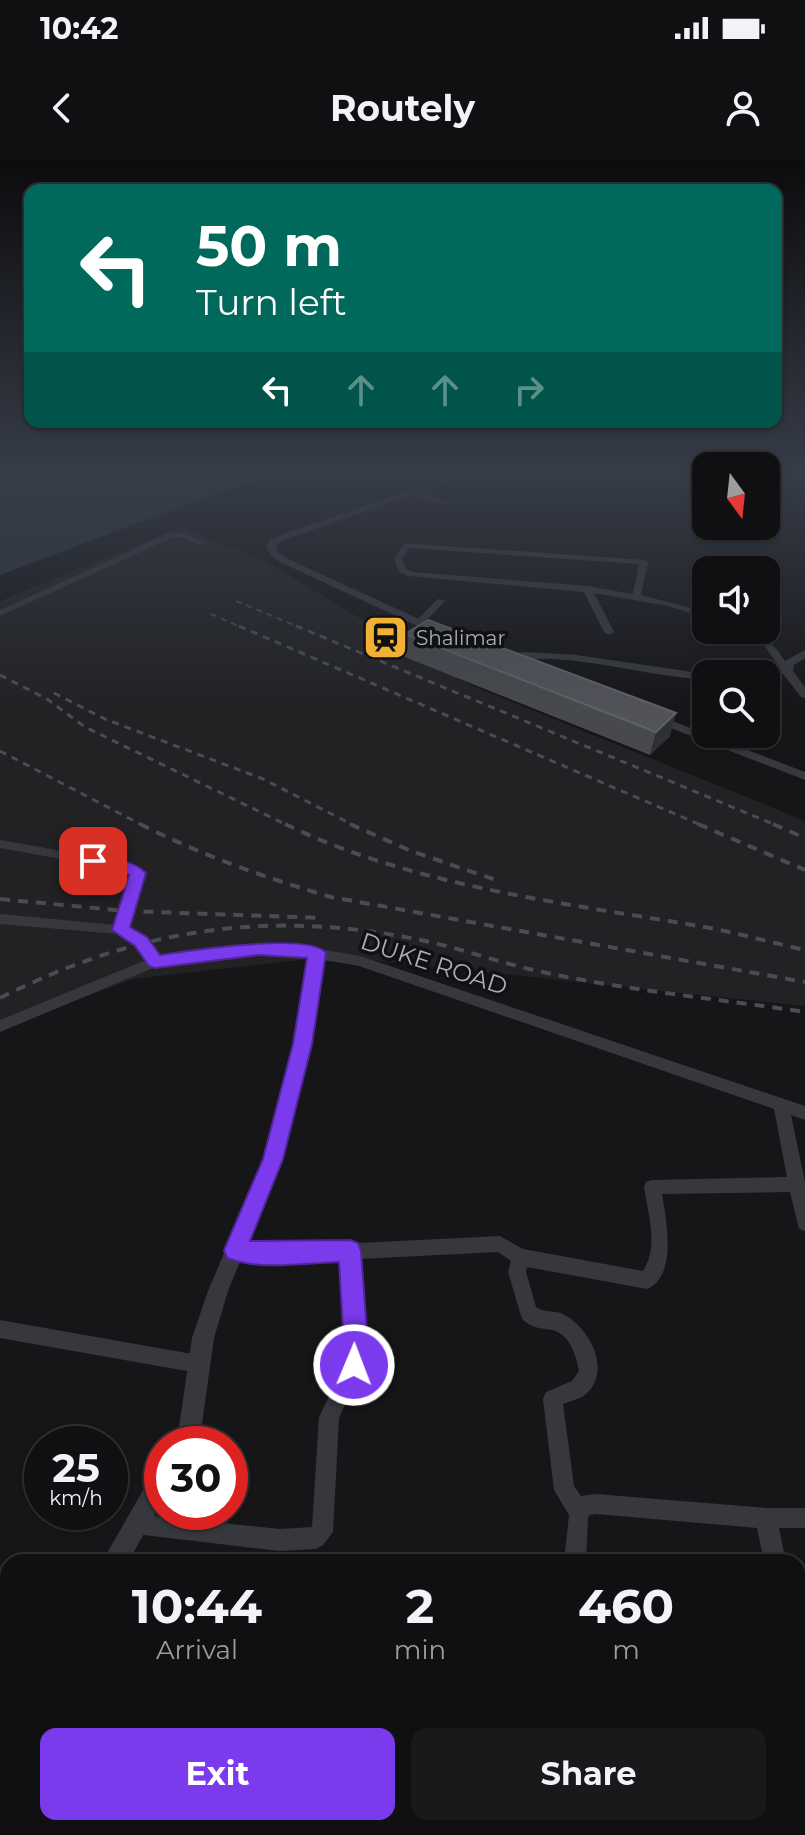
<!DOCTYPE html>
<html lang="en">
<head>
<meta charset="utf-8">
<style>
	:root { --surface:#101012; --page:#19191b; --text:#f1f3f6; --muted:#9c9d9f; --line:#303032; --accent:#7c3aed }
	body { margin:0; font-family:Montserrat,sans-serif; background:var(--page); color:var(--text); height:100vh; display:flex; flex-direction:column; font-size:30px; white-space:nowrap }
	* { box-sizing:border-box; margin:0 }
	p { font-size:26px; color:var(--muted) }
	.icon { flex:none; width:44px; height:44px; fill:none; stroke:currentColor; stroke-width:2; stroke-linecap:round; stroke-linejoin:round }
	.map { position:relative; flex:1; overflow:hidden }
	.drawer { position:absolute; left:0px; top:1394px; width:806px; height:282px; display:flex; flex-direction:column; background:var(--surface); border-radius:24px 24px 0 0; box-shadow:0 2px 6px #0004,0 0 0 2px var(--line) }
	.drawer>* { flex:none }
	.hud { position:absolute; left:24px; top:24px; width:758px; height:244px; border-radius:16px; box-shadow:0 2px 6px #0004,0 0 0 2px var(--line); background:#00695c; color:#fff; overflow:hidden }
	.needle { width:52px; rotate:165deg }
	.tools { position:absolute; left:692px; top:292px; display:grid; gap:16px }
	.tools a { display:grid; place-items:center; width:88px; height:88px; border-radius:16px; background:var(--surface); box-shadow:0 2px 6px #0004,0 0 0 2px var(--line); font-size:40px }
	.speed { position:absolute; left:24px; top:1266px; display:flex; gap:16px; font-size:40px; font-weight:700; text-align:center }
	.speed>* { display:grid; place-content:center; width:104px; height:104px; border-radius:50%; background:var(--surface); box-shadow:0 2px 6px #0004,0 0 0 2px var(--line); line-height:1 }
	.speed small { font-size:20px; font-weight:400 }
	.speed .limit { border:12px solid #d22; background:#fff; color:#111 }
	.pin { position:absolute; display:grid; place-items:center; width:68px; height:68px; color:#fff; margin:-34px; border-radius:16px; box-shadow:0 4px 12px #0006 }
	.me { position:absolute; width:88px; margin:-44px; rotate:1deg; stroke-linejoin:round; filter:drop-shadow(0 0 6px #0008) }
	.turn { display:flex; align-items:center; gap:28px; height:168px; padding:0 40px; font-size:36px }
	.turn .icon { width:104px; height:104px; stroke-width:2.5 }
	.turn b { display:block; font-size:56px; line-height:68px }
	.lanes { display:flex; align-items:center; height:76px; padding:0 40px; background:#0003; justify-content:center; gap:40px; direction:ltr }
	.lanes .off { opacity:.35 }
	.eta { display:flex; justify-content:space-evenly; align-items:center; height:136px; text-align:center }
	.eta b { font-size:48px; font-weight:700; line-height:56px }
	.action { display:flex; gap:16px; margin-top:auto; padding:16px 40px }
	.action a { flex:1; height:92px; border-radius:16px; background:var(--accent); color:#fff; font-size:32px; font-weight:700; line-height:92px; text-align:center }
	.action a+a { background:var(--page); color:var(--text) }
	.status { display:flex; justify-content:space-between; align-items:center; height:56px; padding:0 40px; background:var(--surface); direction:ltr }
	.status svg { height:22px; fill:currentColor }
	header { display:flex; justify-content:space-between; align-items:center; height:104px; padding:0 40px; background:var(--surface); font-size:36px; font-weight:700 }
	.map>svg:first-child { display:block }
</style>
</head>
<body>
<div class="status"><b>10:42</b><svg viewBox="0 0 49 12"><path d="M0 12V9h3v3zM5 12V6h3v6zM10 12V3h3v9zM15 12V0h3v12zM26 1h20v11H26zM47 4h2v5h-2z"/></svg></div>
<header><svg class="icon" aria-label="back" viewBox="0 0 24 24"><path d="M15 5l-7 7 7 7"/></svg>Routely<svg class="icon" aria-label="person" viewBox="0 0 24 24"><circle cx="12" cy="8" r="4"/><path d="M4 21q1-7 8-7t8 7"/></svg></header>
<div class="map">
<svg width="805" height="1675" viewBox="0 0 805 1675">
	<rect width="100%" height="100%" fill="#161618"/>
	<!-- built -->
	<path fill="#222225" d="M180,367L263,400L473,526L805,661V846L334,796L133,819L15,863L0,873V441Z"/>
	<!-- water -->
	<path fill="#2c353c" d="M0,313H285L217,333L0,415Z"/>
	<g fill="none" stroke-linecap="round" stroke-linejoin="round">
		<!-- minor -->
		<g fill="#37383d" fill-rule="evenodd">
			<path d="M416,331L451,343L447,345L425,341L413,335L412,333Z"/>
			<path d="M170,373H185L205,383L201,385L181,377H174L0,456V450Z"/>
			<path d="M404,383L644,400L648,402L641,435L706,452V458L668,446L594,433L614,472L609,475L604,472L584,432L408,416L399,412L394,399ZM409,388L639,404L633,434L587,426L413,412L406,409L402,399Z"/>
			<path d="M438,439L445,441L422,465H416V461Z"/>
			<path d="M746,470C768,470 780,495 792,511L790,513L766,516V514H757L762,511L781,509L763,484Z"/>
			<path d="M526,492L577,495L706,514V520C654,516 604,502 553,499C539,498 508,503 498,498L503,495Z"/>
			<path d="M0,680L120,701L142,710L144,713L128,768L146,779L158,796C229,782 289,783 360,796L805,946V960L791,955L805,1022V1071L799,1069L790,1032L662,1034C666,1059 678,1116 647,1129L527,1107L526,1112L536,1147C545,1154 556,1149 565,1155C590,1169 612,1211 586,1234C581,1239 570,1241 563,1244L574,1326L581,1336L596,1334L766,1348H805V1368H779L786,1402H764L757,1368L596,1354L590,1355L588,1358L586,1402H564L569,1355L554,1330L543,1239L546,1232L572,1221L579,1211C576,1195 570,1174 552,1170C539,1168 532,1168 522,1159L508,1112L511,1101L498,1092L359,1099L365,1186L363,1205L339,1258L333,1372L323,1385L316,1389L280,1391L135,1374L128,1371L125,1364L128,1357L135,1354L280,1369L312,1367L319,1257L345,1204L347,1186L342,1100L298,1102L235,1098L229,1096L226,1090L229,1084L235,1082L298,1086L500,1076L523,1089L643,1111C659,1087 648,1053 644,1027L646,1022L652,1020L787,1017L774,949L359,806C289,793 227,792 158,806L0,872V860L146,800L136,785L118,774L0,764V754L116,765L131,715L117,709L0,688Z"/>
			<path d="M0,1160L198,1195L205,1197L207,1204L205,1211L198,1213L0,1178Z"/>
			<path d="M798,1506L805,1509V1545L798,1548Z"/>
			<path d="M536,1668H562L561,1675H535Z"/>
		</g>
		<!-- tertiary -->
		<g fill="#37383d" fill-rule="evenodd">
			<path d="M462,313H475L289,378L277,384L276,387L278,392L288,399L443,470V474H435L282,403L271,396L266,387L270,380L283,374Z"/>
			<path d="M805,490V498L794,505L793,511L805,527V538L801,537L781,511L785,501Z"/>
			<path d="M654,554L805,612V620L650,560L648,558Z"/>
			<path d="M317,787L325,793L310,884L282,999L228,1131L214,1178L200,1278L198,1284H174L178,1274L192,1178L208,1131L264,999L294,884L309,793Z"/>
			<path d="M162,1307V1342L128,1402H102L154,1311Z"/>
			<path d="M8,1637V1668H16L13,1675H0V1640Z"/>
		</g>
		<!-- rail-far2 -->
		<g stroke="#4a4c52" stroke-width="2" stroke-dasharray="6 5" stroke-linecap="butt">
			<path d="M236,441L301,468"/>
			<path d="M211,454L243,468"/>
		</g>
		<!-- rail-far1 -->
		<g stroke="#4a4c52" stroke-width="3" stroke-dasharray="7 6" stroke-linecap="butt">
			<path d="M239,466L703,666"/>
			<path d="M296,466L778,666"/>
			<path d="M0,515L47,539L85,567L289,666"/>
			<path d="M54,533L105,559L263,619L355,666"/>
			<path d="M0,591L144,666"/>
		</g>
		<!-- rail -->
		<g stroke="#4a4c52" stroke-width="4" stroke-dasharray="10 8" stroke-linecap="butt">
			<path d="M140,664C201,695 266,718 331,737L805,822"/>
			<path d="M285,664C417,728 568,743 710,768C742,774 773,783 805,790"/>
			<path d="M350,664L411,691L499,721"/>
			<path d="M698,664L805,710"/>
			<path d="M773,664L805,678"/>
			<path d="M0,739L126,751L323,758"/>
			<path d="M0,838C141,767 274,748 430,782C469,791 507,805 547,813C632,831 719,839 805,852"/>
		</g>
	</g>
	<!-- wall -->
	<path fill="#47494d" d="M405,474L670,576L650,595L405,497Z"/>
	<!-- shaded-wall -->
	<path fill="#2f3033" d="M676,553L670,576L650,595L656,572Z"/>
	<!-- building -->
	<path fill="#525359" stroke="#5f6168" stroke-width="2" d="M428,460L676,553L656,572L405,474Z"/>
	<!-- sky -->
	<linearGradient id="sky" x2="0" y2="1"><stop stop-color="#0c0c0d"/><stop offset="0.57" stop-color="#363c48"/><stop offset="1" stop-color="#363c48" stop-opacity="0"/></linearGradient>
	<rect width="805" height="548" fill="url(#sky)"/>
	<!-- route -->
	<path fill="#7c3aed" stroke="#51269a" stroke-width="2" d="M93,696C111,698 133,700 146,713L130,767L147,777L160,795C187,791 310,772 326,793L312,884L283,999L250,1081L350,1080L358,1083L361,1091L368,1186L363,1214L354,1217L345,1214L342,1205L344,1186L339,1102C304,1103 261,1111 227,1098L224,1090L263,999L293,884L307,798L259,795L155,808L149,806L135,786L112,770L129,715L88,705V697Z"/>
	<!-- icons -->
	<defs>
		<symbol id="station-square" viewBox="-11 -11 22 22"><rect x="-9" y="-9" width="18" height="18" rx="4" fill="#f2b134" stroke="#111113"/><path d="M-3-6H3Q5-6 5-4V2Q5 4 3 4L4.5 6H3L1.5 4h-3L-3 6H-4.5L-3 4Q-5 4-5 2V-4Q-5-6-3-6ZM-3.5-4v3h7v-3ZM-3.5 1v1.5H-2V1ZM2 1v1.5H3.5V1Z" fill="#111"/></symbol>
	</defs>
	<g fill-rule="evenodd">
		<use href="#station-square" x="360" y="452" width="51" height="51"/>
	</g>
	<g text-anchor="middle" stroke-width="7" stroke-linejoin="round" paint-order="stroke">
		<!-- far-poi labels -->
		<g font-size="20" fill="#a8adb8" stroke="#111113" text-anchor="start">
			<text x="416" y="485">Shalimar</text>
		</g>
		<!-- street labels -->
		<g font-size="24" fill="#a8adb8" stroke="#111113">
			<text transform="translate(434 804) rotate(18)" y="8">DUKE ROAD</text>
		</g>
	</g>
</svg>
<div class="tools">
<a><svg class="needle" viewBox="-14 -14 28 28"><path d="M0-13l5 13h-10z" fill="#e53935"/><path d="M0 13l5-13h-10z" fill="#9c9d9f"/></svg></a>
<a><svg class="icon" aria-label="sound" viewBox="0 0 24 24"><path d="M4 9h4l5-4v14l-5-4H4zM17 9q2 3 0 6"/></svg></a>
<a><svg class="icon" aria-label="search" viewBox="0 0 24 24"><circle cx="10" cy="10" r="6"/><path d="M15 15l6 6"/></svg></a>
</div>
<div class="speed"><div>25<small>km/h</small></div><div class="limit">30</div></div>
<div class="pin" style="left:93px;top:701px;background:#d93025"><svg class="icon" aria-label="arrive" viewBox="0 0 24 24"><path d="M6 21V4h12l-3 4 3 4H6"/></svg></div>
<svg class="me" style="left:354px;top:1205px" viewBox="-20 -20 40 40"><circle r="17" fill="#7c3aed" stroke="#fff" stroke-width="3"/><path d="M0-11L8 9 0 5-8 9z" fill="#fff"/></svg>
<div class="hud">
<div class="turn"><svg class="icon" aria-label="left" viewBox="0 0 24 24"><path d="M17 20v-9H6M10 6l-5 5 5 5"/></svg><div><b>50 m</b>Turn left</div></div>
<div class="lanes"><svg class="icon" aria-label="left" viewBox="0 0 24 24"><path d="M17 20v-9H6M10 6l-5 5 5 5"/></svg><svg class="icon off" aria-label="ahead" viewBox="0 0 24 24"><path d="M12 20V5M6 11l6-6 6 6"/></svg><svg class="icon off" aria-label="ahead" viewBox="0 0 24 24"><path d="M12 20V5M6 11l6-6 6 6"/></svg><svg class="icon off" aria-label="right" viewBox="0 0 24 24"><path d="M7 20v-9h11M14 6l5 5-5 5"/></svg></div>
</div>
<section class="drawer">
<div class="eta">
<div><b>10:44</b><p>Arrival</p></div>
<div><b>2</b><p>min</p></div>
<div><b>460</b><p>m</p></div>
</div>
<div class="action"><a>Exit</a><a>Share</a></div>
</section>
</div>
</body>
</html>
